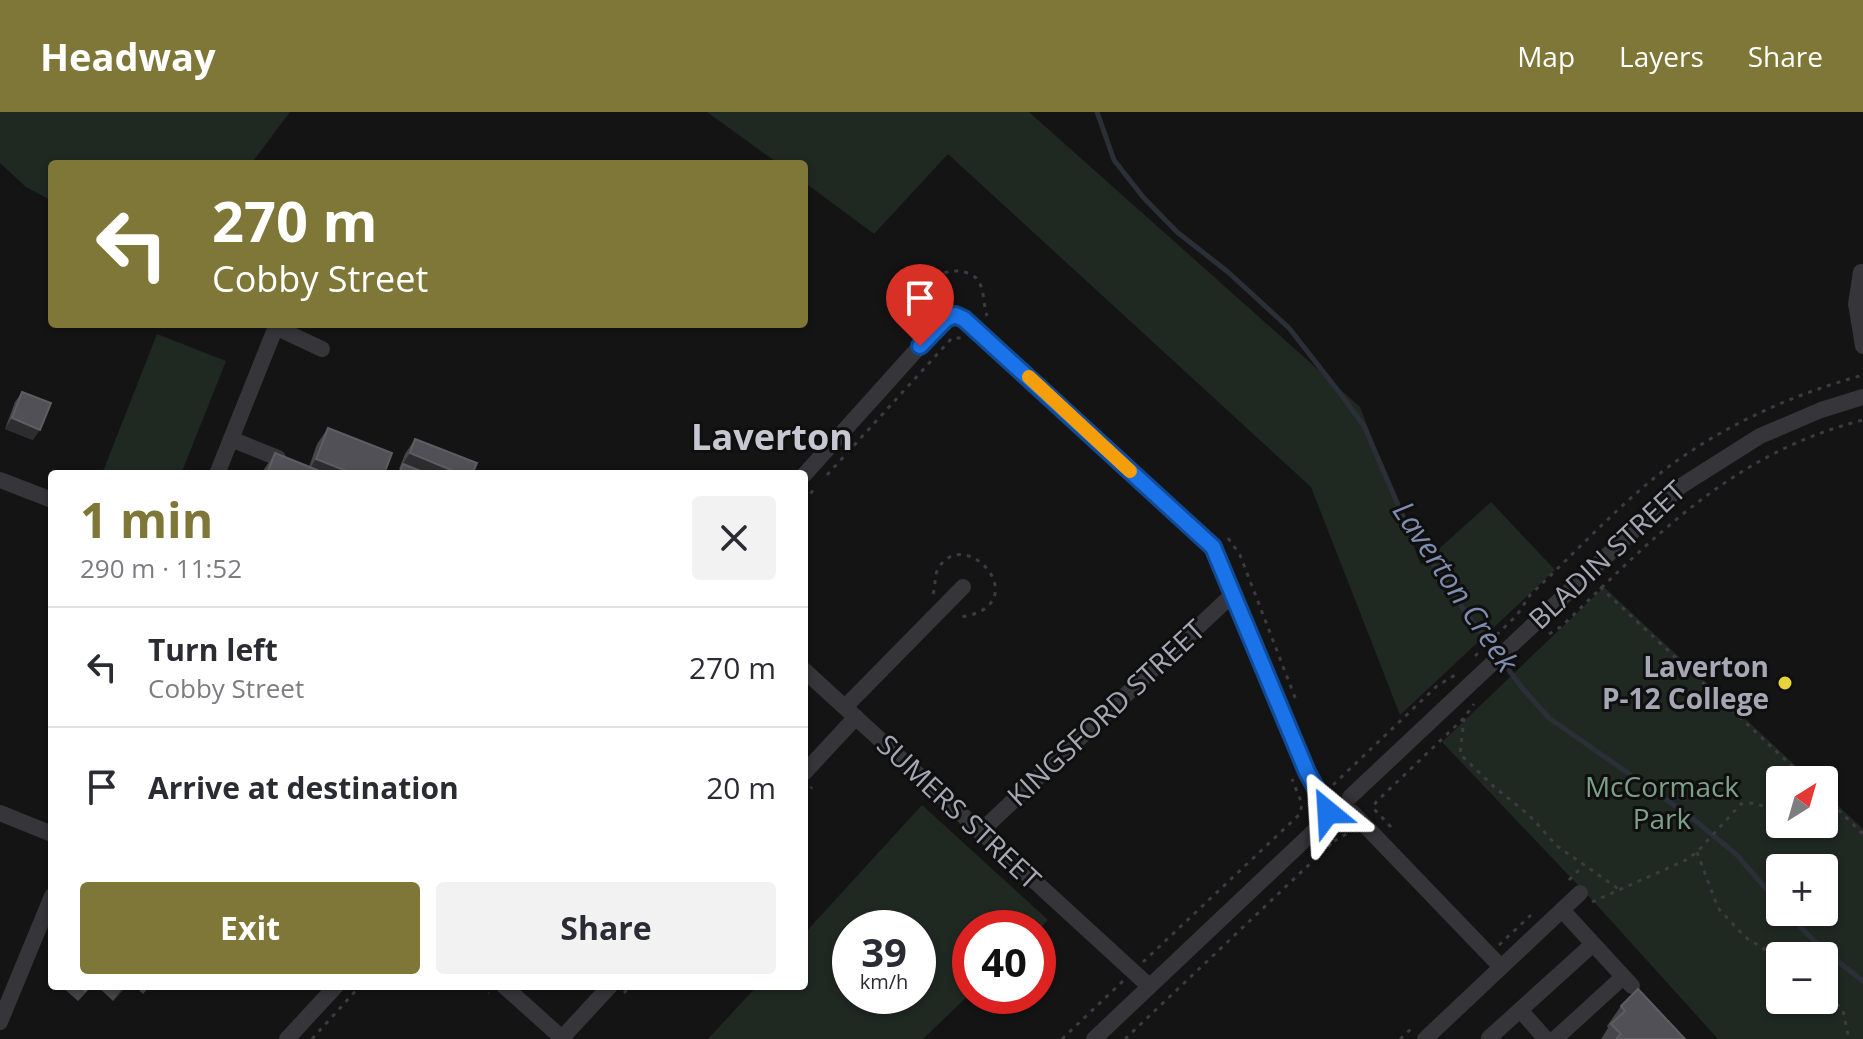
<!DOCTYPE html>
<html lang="en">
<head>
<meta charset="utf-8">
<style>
	:root { --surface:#fff; --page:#f2f2f3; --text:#2b2b33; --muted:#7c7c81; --line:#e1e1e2; --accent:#7f7737 }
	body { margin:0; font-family:"Open Sans",sans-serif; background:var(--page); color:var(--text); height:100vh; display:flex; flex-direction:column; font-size:30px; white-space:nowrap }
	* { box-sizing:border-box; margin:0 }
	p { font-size:26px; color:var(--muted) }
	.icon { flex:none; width:44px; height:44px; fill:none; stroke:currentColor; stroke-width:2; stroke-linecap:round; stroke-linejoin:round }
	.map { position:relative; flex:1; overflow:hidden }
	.drawer { position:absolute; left:48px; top:358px; width:760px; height:520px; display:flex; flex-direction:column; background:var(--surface); border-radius:8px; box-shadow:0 2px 6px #0004 }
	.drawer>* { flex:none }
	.top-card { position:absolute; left:48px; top:48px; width:760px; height:168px; border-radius:8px; box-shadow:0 2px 6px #0004; background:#7f7737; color:#fff; overflow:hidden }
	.needle { width:52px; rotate:37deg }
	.buttons { position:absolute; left:1766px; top:654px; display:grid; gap:16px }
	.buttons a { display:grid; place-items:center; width:72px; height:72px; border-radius:8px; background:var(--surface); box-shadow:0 2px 6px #0004; font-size:40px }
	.speed { position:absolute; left:832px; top:798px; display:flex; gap:16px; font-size:40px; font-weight:700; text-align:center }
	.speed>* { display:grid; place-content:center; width:104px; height:104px; border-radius:50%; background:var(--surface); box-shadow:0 2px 6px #0004; line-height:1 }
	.speed small { font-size:20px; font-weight:400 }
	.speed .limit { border:12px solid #d22; background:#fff; color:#111 }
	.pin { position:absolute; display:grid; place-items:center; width:68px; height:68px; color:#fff; margin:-82px -34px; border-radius:50% 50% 50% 0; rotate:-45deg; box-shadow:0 0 8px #0007 }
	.pin .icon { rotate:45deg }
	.me { position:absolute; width:88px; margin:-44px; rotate:333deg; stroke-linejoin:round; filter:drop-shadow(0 0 6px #0008) }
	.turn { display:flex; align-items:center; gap:28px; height:168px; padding:0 32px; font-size:36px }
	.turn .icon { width:104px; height:104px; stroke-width:2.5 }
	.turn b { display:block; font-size:56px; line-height:68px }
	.round { display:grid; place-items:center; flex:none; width:84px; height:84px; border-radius:8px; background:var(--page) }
	.overview { display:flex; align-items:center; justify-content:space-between; height:136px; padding:0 32px }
	h1 { font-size:48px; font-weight:700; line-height:60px; color:var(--accent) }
	.cta { display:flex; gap:16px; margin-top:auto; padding:16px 32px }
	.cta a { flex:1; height:92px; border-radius:8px; background:var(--accent); color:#fff; font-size:32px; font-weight:700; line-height:92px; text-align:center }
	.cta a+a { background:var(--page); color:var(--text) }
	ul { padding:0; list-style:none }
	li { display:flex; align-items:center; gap:24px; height:120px; padding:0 32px; border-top:2px solid var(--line) }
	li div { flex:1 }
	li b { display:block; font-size:30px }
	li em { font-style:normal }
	header { display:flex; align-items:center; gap:48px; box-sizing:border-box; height:112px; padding:0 40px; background:var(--accent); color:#fff }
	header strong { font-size:38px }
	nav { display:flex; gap:44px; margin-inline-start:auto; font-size:28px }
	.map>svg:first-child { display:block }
</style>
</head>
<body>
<header>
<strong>Headway</strong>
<nav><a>Map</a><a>Layers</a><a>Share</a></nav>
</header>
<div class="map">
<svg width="1863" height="927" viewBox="0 0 1863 927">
	<rect width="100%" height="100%" fill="#141415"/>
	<!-- green -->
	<g fill="#202822" fill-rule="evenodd">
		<path d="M0,0H290L251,52H52V89L26,75L0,51Z"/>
		<path d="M707,0H1029L1360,295L1421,453L1491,390L1555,458L1400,603L1311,375L948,42L874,122L804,70V52H779Z"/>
		<path d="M157,222L226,249L181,362H102Z"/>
		<path d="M1604,475L1811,668H1780V712H1824V680L1863,717V927H1718L1595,791L1442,630ZM1780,756H1824V800H1780ZM1780,844H1824V888H1780Z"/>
		<path d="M922,693L1048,808L1038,818L970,816V882L923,927H708L757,874H804V822ZM918,816V884H850V816Z"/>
	</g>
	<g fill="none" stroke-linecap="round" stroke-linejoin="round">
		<!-- stream -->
		<g stroke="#2b2f38" stroke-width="5">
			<path d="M1097,0L1114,48L1143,85L1177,120L1228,160L1289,216L1339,280L1364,314L1405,409L1466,501L1523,577L1549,606L1691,705L1737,743L1780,793"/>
			<path d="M1786,800L1822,837L1863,869"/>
		</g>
		<!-- path -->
		<g stroke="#3b3b41" stroke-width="3" stroke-dasharray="4 6" stroke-linecap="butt">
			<path d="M924,204C927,182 931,157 959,159C965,160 973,162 977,167C985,177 983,193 987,204"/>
			<path d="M827,363L952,226H963"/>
			<path d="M804,389L816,375"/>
			<path d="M1228,426L1240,443L1296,588"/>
			<path d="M1600,475L1807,668"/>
			<path d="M933,482C936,474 934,464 938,457C962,415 1023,476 981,499C974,503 965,504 957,506"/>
			<path d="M1549,522L1562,514C1655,424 1733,341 1863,308"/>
			<path d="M1475,544L1517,503L1530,483C1575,441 1625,386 1675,350C1733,309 1795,282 1863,263"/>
			<path d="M1464,606L1460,642L1492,673L1529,703L1557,734L1620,778"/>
			<path d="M1333,673L1437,574L1455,563"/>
			<path d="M804,684L812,675"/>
			<path d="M1824,684L1863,722"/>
			<path d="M1391,715L1373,696L1376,690L1464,606L1474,592"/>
			<path d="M1334,729L1350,720"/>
			<path d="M1697,740L1718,796L1745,825L1780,847"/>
			<path d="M1569,768L1583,754"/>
			<path d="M1592,790L1686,748L1697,740L1741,692L1751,691L1780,698"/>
			<path d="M1499,833L1531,803"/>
			<path d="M1143,850L1300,702L1302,692L1292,667"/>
			<path d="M481,874L489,881"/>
			<path d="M1824,876L1843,899L1849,927"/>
			<path d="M624,881L630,874"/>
			<path d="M312,927L360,874"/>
			<path d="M1062,927L1123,869"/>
			<path d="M1125,927L1334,729"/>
			<path d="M1400,927L1412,916"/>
		</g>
		<!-- minor -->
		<g stroke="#35353a" stroke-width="16">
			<path d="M1861,160L1856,192L1863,234"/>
			<path d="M955,203L974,215L1213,435L1307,660L1318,680L1328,687"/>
			<path d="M275,215L322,237"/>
			<path d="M231,327L278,346"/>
			<path d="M217,362L277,212"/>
			<path d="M804,363L939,213L955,203"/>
			<path d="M0,368L52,388"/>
			<path d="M804,558L1149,874"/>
			<path d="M845,595L963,475"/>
			<path d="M804,661L856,605"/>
			<path d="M1350,685L1681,374L1760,324L1821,298L1863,285"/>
			<path d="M1352,700L1501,855"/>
			<path d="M0,701L52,722"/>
			<path d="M980,720L1233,482"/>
			<path d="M1562,798L1632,874"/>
			<path d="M504,874L563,927"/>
			<path d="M1520,898L1546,927"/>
			<path d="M0,910L52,784"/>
			<path d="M562,926L610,874"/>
			<path d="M287,927L336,874"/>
			<path d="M1094,927L1330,704"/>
			<path d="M1425,927L1580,781"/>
			<path d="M1491,927L1489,926L1593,832"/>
			<path d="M1555,927L1623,865"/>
		</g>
	</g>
	<!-- wall -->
	<g fill="#45454a">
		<path d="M22,280L33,328L5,317L15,290Z"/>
		<path d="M328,316L384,362H261L275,341L309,355L317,332Z"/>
		<path d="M415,327L472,362H397L400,357H399L405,342Z"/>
		<path d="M61,874H92L78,889Z"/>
		<path d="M97,874H127L113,889Z"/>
		<path d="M135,874H150L143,882Z"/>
		<path d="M1621,894L1685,927H1601L1608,916L1607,914Z"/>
	</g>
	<!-- shaded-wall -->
	<g fill="#2d2d30">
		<path d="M12,306L40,318L33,328L5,317Z"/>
		<path d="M410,341L456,360L455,362H413L403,352L399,357Z"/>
		<path d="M316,347L354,362H306Z"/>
		<path d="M124,874H127L113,889Z"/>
	</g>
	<!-- building -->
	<g fill="#505056" stroke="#5d5e64" stroke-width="2">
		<path d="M22,280L51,291L40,318L12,306Z"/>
		<path d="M328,316L392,341L384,362H354L316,347Z"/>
		<path d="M415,327L477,351L472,362H455L456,360L410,341Z"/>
		<path d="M275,341L327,362H267Z"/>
		<path d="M403,352L428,362H399Z"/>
		<path d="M80,874H90L85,879Z"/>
		<path d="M1638,877L1685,927H1618L1617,926L1621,922L1611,912L1625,899L1621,894Z"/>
	</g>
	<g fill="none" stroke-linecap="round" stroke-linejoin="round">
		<defs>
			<path id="route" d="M920,234L946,207L955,203L964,207L1213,435L1307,660L1318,680L1328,687V700"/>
		</defs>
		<!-- route casing -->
		<use href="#route" stroke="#114b97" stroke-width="20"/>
		<!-- route -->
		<use href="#route" stroke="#1a73e8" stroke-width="14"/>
		<!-- slow -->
		<path stroke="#f59e0b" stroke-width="14" d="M1029,265L1130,359"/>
	</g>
	<!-- markers -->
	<circle fill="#e6d43b" stroke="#0f0f10" stroke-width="3" cx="1785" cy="571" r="8"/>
	<g text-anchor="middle" stroke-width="6" stroke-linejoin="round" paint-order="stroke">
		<!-- street labels -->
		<g font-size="28" fill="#a6a7b5" stroke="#0f0f10">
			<text transform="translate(1607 443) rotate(-43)" y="10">BLADIN STREET</text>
			<text transform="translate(1106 601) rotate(-43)" y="10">KINGSFORD STREET</text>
			<text transform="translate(959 700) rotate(43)" y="10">SUMERS STREET</text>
		</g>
		<!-- poi labels -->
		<g font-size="28" font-weight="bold" fill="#a6a7b5" stroke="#0f0f10" text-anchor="end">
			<text x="1769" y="565">Laverton<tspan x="1769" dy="32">P-12 College</tspan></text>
		</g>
		<!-- park labels -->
		<g font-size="28" fill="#7e9f88" stroke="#0f0f10">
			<text x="1662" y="685">McCormack<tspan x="1662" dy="32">Park</tspan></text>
		</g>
		<!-- water labels -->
		<g font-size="30" font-style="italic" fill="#7f8dae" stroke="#0f0f10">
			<text transform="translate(1455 475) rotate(56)" y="10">Laverton Creek</text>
		</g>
		<!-- district labels -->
		<g font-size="36" font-weight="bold" fill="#c7c7d1" stroke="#0f0f10">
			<text x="772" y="338">Laverton</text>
		</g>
	</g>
</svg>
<div class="buttons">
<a><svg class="needle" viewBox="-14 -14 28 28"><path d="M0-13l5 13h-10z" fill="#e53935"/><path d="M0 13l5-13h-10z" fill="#7c7c81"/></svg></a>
<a>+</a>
<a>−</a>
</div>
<div class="speed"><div>39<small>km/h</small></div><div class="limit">40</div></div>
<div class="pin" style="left:920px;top:234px;background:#d93025"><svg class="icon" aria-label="arrive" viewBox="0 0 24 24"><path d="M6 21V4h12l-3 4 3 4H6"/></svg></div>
<svg class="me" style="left:1328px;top:700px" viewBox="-20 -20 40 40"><path d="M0-17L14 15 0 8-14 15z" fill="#1a73e8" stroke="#fff" stroke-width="4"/></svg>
<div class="top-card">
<div class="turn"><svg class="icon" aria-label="left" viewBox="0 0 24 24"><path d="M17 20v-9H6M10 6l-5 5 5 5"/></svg><div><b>270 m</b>Cobby Street</div></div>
</div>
<section class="drawer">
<div class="overview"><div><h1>1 min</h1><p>290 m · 11:52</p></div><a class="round"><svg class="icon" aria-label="close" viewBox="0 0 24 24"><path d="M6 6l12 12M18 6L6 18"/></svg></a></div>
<ul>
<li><svg class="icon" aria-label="left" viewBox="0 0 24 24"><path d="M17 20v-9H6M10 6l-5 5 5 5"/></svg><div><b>Turn left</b><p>Cobby Street</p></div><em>270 m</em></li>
<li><svg class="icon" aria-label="arrive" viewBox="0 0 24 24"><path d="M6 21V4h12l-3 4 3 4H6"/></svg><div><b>Arrive at destination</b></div><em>20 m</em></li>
</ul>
<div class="cta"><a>Exit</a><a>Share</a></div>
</section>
</div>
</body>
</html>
